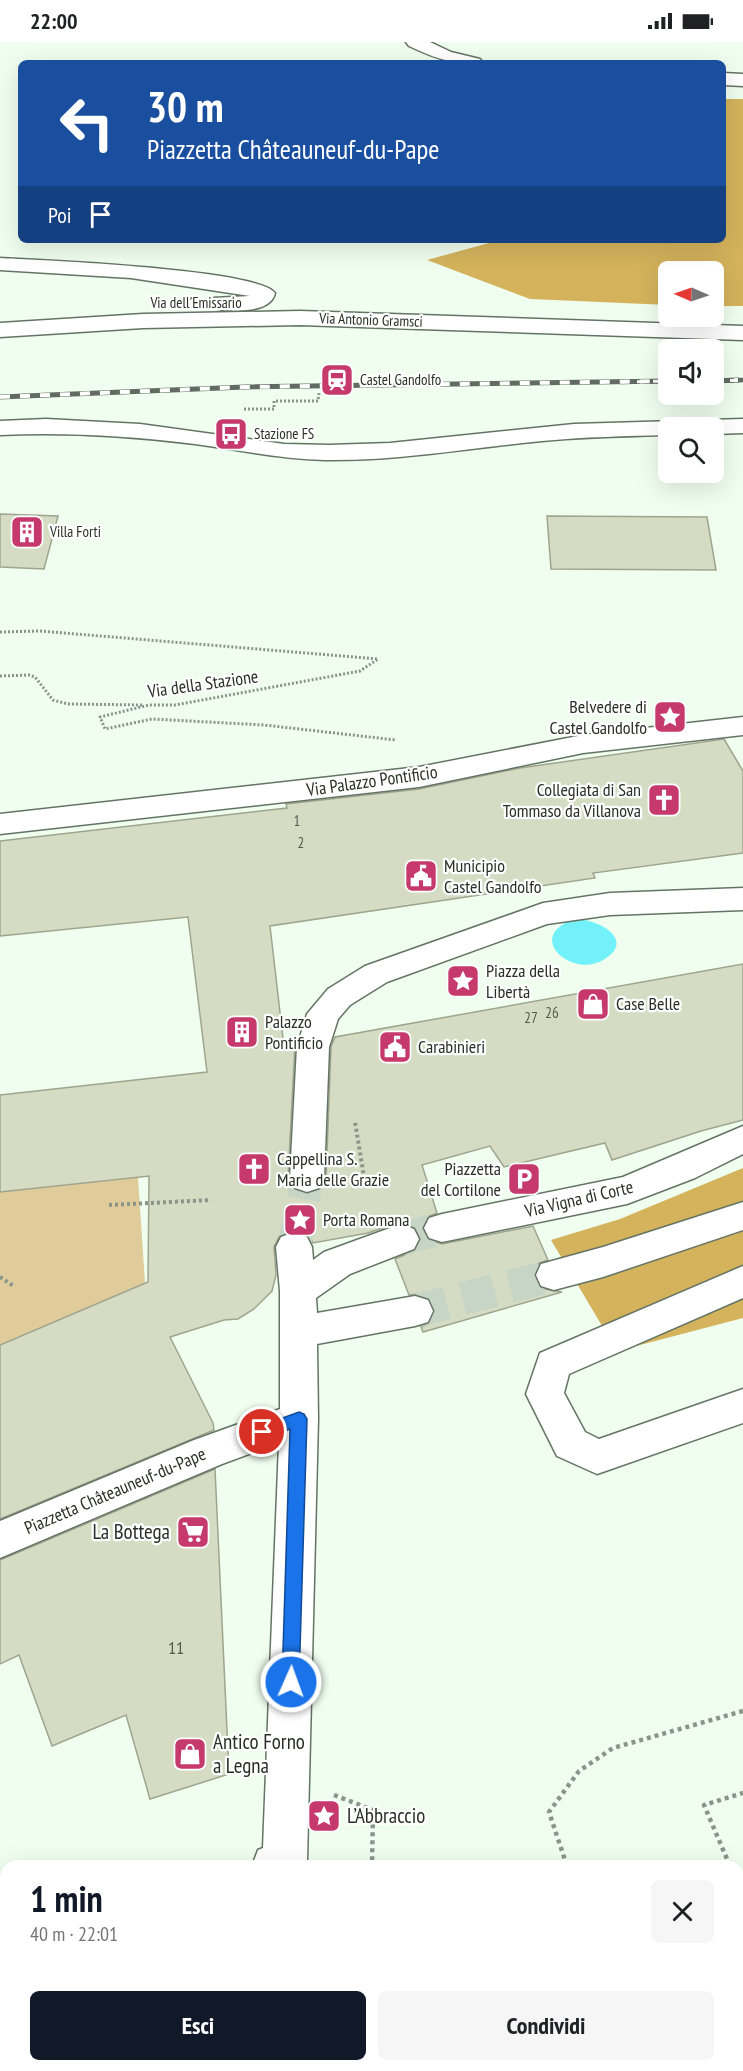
<!DOCTYPE html>
<html lang="it">
<head>
<meta charset="utf-8">
<style>
	:root { --surface:#fff; --page:#f6f6f6; --text:#202124; --muted:#757577; --accent:#111827 }
	body { margin:0; font-family:"PT Sans Narrow",sans-serif; background:var(--page); color:var(--text); height:100vh; display:flex; flex-direction:column; font-size:22px; white-space:nowrap }
	* { box-sizing:border-box; margin:0 }
	p { font-size:20px; color:var(--muted) }
	.icon { flex:none; width:33px; height:33px; fill:none; stroke:currentColor; stroke-width:2; stroke-linecap:round; stroke-linejoin:round }
	.map { position:relative; flex:1; overflow:hidden }
	.panel { position:absolute; left:0px; top:1818px; width:744px; height:212px; display:flex; flex-direction:column; background:var(--surface); border-radius:18px 18px 0 0; box-shadow:0 6px 24px #0002 }
	.panel>* { flex:none }
	.banner { position:absolute; left:18px; top:18px; width:708px; height:183px; border-radius:9px; box-shadow:0 6px 24px #0002; background:#1a4fa0; color:#fff; overflow:hidden }
	.needle { width:39px; rotate:272deg }
	.buttons { position:absolute; left:658px; top:219px; display:grid; gap:12px }
	.buttons a { display:grid; place-items:center; width:66px; height:66px; border-radius:9px; background:var(--surface); box-shadow:0 6px 24px #0002; font-size:30px }
	.pin { position:absolute; display:grid; place-items:center; width:51px; height:51px; color:#fff; margin:-26px; border:3px solid #fff; border-radius:50%; box-shadow:0 2px 6px #0007 }
	.me { position:absolute; width:66px; margin:-33px; rotate:2deg; stroke-linejoin:round; filter:drop-shadow(0 0 4px #0008) }
	.turn { display:flex; align-items:center; gap:21px; height:126px; padding:0 30px; font-size:27px }
	.turn .icon { width:78px; height:78px; stroke-width:2.5 }
	.turn b { display:block; font-size:42px; line-height:51px }
	.then { display:flex; align-items:center; height:57px; padding:0 30px; background:#0003; gap:12px; font-size:22px }
	.round { display:grid; place-items:center; flex:none; width:63px; height:63px; border-radius:9px; background:var(--page) }
	.summary { display:flex; align-items:center; justify-content:space-between; height:102px; padding:0 30px }
	h1 { font-size:36px; font-weight:700; line-height:45px; color:var(--accent) }
	.cta { display:flex; gap:12px; margin-top:auto; padding:12px 30px }
	.cta a { flex:1; height:69px; border-radius:9px; background:var(--accent); color:#fff; font-size:24px; font-weight:700; line-height:69px; text-align:center }
	.cta a+a { background:var(--page); color:var(--text) }
	.status { display:flex; justify-content:space-between; align-items:center; height:42px; padding:0 30px; background:var(--surface); direction:ltr }
	.status svg { height:16px; fill:currentColor }
	.map>svg:first-child { display:block }
</style>
</head>
<body>
<div class="status"><b>22:00</b><svg viewBox="0 0 49 12"><path d="M0 12V9h3v3zM5 12V6h3v6zM10 12V3h3v9zM15 12V0h3v12zM26 1h20v11H26zM47 4h2v5h-2z"/></svg></div>
<div class="map">
<svg width="743" height="2029" viewBox="0 0 743 2029">
	<rect width="100%" height="100%" fill="#effeef"/>
	<!-- green -->
	<path fill="#dfcc9a" d="M138,1135L145,1241L0,1303V1150Z"/>
	<!-- forest -->
	<g fill="#d4b35c">
		<path d="M723,57H743V264H714V230H669V263L530,257L427,218L500,198H723Z"/>
		<path d="M743,1126V1276L617,1309L551,1198L620,1177Z"/>
	</g>
	<!-- water -->
	<path fill="#72f1fb" d="M575,877C600,877 637,899 603,918C572,937 523,894 575,877Z"/>
	<!-- building -->
	<g fill="#d6dcc4" stroke="#9fa48e" stroke-width="1.5">
		<path d="M0,472L58,474L44,527L0,525Z"/>
		<path d="M547,474L707,475L716,528L551,527Z"/>
		<path d="M724,697L743,729V811L593,831L595,836L270,884L284,1005L295,1003L288,1136L294,1148L306,1152L320,1148L326,1137L331,1005L335,995L743,922V1078L701,1089L612,1118L605,1101L504,1125L490,1104L422,1123L437,1171L427,1175L422,1185L427,1197L442,1202L533,1184L548,1218L539,1221L534,1234L540,1246L562,1250L423,1290L421,1285L430,1281L435,1268L429,1256L416,1252L409,1253L395,1217L416,1208L421,1196L415,1185L400,1180L368,1191L313,1201L308,1193L295,1188L280,1193L274,1205L276,1233L272,1249L254,1267L238,1277L224,1278L170,1295L213,1381L214,1388L0,1477V1303L148,1240L149,1134L0,1150V1053L207,1030L188,875L0,894V799L287,766L286,762L419,747L520,726Z"/>
		<path d="M215,1427L229,1732L150,1757L126,1673L52,1704L19,1613L0,1622V1518Z"/>
	</g>
	<g fill="none" stroke-linecap="round" stroke-linejoin="round">
		<!-- minor-tunnel -->
		<g stroke="#c7d5c7" stroke-width="33" stroke-dasharray="33 16" stroke-linecap="butt">
			<path d="M401,1197L442,1186"/>
			<path d="M294,1205L307,1136"/>
			<path d="M415,1269L554,1233"/>
		</g>
		<defs>
			<g id="minor">
				<path d="M406,0H430L451,10L480,17L483,21C449,21 439,18 409,4Z"/>
				<path d="M723,31L743,32V44L723,43Z"/>
				<path d="M0,216C39,218 258,227 275,251C271,272 230,270 214,266L211,261L214,256L250,254L131,236L0,228Z"/>
				<path d="M300,269L743,284V298L300,283L143,286L0,295V281L143,272Z"/>
				<path d="M46,377L140,382L284,402L329,403L390,401L574,382L743,377V391L714,392V386H669V393C627,394 584,395 542,399C470,406 398,419 325,418C281,417 239,408 195,402C130,394 65,390 0,393V379Z"/>
				<path d="M743,675V693L583,711L419,745L0,792V772L419,725L583,693Z"/>
				<path d="M743,846V868L610,873L547,882L387,940L350,963L338,977L329,1005L324,1136L319,1146L307,1150L295,1146L290,1136L297,1005L307,972L328,947L365,924L543,861L610,851Z"/>
				<path d="M743,1084V1112L695,1136L627,1162L442,1200L429,1196L424,1186L429,1176L442,1172L623,1135Z"/>
				<path d="M743,1160V1188L603,1235L554,1248L541,1244L536,1233L541,1222L603,1205Z"/>
				<path d="M401,1182L414,1187L419,1197L414,1207L350,1232L316,1256L317,1271L415,1254L428,1258L433,1269L428,1280L415,1284L317,1302L318,1377L307,1819L305,1824H252L258,1808L263,1806L279,1401L222,1422L0,1516V1479L194,1398L280,1367V1249L276,1205L281,1195L294,1190L307,1195L312,1205L313,1218L324,1210Z"/>
				<path d="M743,1224V1256L569,1332L564,1351L585,1390L599,1397L743,1347V1381L597,1432L557,1414L526,1352L540,1311Z"/>
				<path d="M6,1869V1915L0,1916V1870Z"/>
			</g>
		</defs>
		<!-- minor casing -->
		<use href="#minor" stroke="#647464" stroke-width="3"/>
		<!-- path-far2 -->
		<g stroke="#8a958a" stroke-width="3" stroke-dasharray="2 2" stroke-linecap="butt">
			<path d="M244,367H274V359H318L319,351"/>
			<path d="M0,590L40,589L378,617L360,629L175,663H149L100,675L105,687L152,677L264,683L396,698"/>
			<path d="M0,634L29,633L35,635L53,658L68,662L142,663"/>
		</g>
		<!-- path-far1 -->
		<g stroke="#8a958a" stroke-width="4" stroke-dasharray="3 3" stroke-linecap="butt">
			<path d="M350,1137L364,1135L355,1080"/>
			<path d="M109,1163L211,1158"/>
			<path d="M0,1235L15,1245"/>
		</g>
		<!-- path -->
		<g stroke="#8a958a" stroke-width="4.5" stroke-dasharray="4 4" stroke-linecap="butt">
			<path d="M334,1753L373,1768L372,1824"/>
			<path d="M567,1824L549,1770L579,1729L613,1706L743,1669"/>
			<path d="M730,1824L704,1763L743,1751"/>
			<path d="M738,1844L743,1856"/>
			<path d="M738,1912L743,1925"/>
			<path d="M233,2024V2029"/>
			<path d="M630,2024L631,2029"/>
		</g>
		<!-- minor -->
		<use href="#minor" fill="#fff" fill-rule="evenodd"/>
		<defs>
			<g id="rail-far1">
				<path d="M714,339L743,338"/>
				<path d="M621,340L669,339"/>
			</g>
			<g id="rail">
				<path d="M714,339L738,338"/>
				<path d="M0,355L245,345L669,339"/>
			</g>
		</defs>
		<!-- rail-far1 casing -->
		<use href="#rail-far1" stroke="#616b61" stroke-width="4.5"/>
		<!-- rail casing -->
		<use href="#rail" stroke="#616b61" stroke-width="5"/>
		<!-- rail-far1 -->
		<use href="#rail-far1" stroke="#fff" stroke-width="3" stroke-dasharray="8" stroke-linecap="butt"/>
		<!-- rail -->
		<use href="#rail" stroke="#fff" stroke-width="4" stroke-dasharray="10" stroke-linecap="butt"/>
	</g>
	<!-- route -->
	<path fill="#1a73e8" stroke="#114b97" stroke-width="1.5" d="M299,1370L304,1372L307,1377L299,1640L297,1646L291,1648L285,1646L282,1640L290,1387L262,1397L257,1395L254,1390L257,1385Z"/>
	<!-- icons -->
	<defs>
		<symbol id="station-square" viewBox="-11 -11 22 22"><rect x="-9" y="-9" width="18" height="18" rx="4" fill="#c6396b" stroke="#fff"/><path d="M-3-6H3Q5-6 5-4V2Q5 4 3 4L4.5 6H3L1.5 4h-3L-3 6H-4.5L-3 4Q-5 4-5 2V-4Q-5-6-3-6ZM-3.5-4v3h7v-3ZM-3.5 1v1.5H-2V1ZM2 1v1.5H3.5V1Z" fill="#fff"/></symbol>
		<symbol id="bus-square" viewBox="-11 -11 22 22"><rect x="-9" y="-9" width="18" height="18" rx="4" fill="#c6396b" stroke="#fff"/><path d="M-5-6H5V4H4V6H2V4H-2V6H-4V4H-5ZM-3.5-4V0h7V-4ZM-3.5 1.2v1.5H-2V1.2ZM2 1.2v1.5H3.5V1.2Z" fill="#fff"/></symbol>
		<symbol id="building-square" viewBox="-11 -11 22 22"><rect x="-9" y="-9" width="18" height="18" rx="4" fill="#c6396b" stroke="#fff"/><path d="M-4-6H4V6H1V3H-1V6H-4ZM-2.5-4.3h1.7v1.8h-1.7ZM.8-4.3h1.7v1.8H.8ZM-2.5-1h1.7V.8h-1.7ZM.8-1h1.7V.8H.8Z" fill="#fff"/></symbol>
		<symbol id="sight-square" viewBox="-11 -11 22 22"><rect x="-9" y="-9" width="18" height="18" rx="4" fill="#c6396b" stroke="#fff"/><path d="M0-6L1.8-2.2L6-1.7L2.9 1.2L3.7 5.4L0 3.3L-3.7 5.4L-2.9 1.2L-6-1.7L-1.8-2.2Z" fill="#fff"/></symbol>
		<symbol id="church-square" viewBox="-11 -11 22 22"><rect x="-9" y="-9" width="18" height="18" rx="4" fill="#c6396b" stroke="#fff"/><path d="M-1.2-6h2.4v3.5h3.3v2.4h-3.3V6h-2.4V-.1h-3.3v-2.4h3.3Z" fill="#fff"/></symbol>
		<symbol id="civic-square" viewBox="-11 -11 22 22"><rect x="-9" y="-9" width="18" height="18" rx="4" fill="#c6396b" stroke="#fff"/><path d="M-.6-6.5H3V-4.5H.6V-3L4-1V1h2V6H-6V1h2V-1L-.6-3ZM-1.2 2.5V6h2.4V2.5Z" fill="#fff"/></symbol>
		<symbol id="shop-square" viewBox="-11 -11 22 22"><rect x="-9" y="-9" width="18" height="18" rx="4" fill="#c6396b" stroke="#fff"/><path d="M-5-2.5h2.3a2.7 3.5 0 0 1 5.4 0H5L5.5 6h-11ZM-1.5-2.5h3a1.5 2.3 0 0 0-3 0Z" fill="#fff"/></symbol>
		<symbol id="parking-square" viewBox="-11 -11 22 22"><rect x="-9" y="-9" width="18" height="18" rx="4" fill="#c6396b" stroke="#fff"/><path d="M-3.5-5.5H1a3.5 3.5 0 0 1 0 7H-1V5.5H-3.5ZM-1-3.4V-.6H.8a1.4 1.4 0 0 0 0-2.8Z" fill="#fff"/></symbol>
		<symbol id="supermarket-square" viewBox="-11 -11 22 22"><rect x="-9" y="-9" width="18" height="18" rx="4" fill="#c6396b" stroke="#fff"/><path d="M-6-5.5h2.5l.6 2H6L4.5 2H-2.5L-4.4-4H-6ZM-1.5 3.2a1.3 1.3 0 1 0 .1 0ZM3 3.2a1.3 1.3 0 1 0 .1 0Z" fill="#fff"/></symbol>
	</defs>
	<g fill-rule="evenodd">
		<use href="#station-square" x="318" y="319" width="38" height="38"/>
		<use href="#bus-square" x="212" y="373" width="38" height="38"/>
		<use href="#building-square" x="8" y="471" width="38" height="38"/>
		<use href="#sight-square" x="651" y="656" width="38" height="38"/>
		<use href="#church-square" x="645" y="739" width="38" height="38"/>
		<use href="#civic-square" x="402" y="815" width="38" height="38"/>
		<use href="#sight-square" x="444" y="920" width="38" height="38"/>
		<use href="#shop-square" x="574" y="943" width="38" height="38"/>
		<use href="#building-square" x="223" y="971" width="38" height="38"/>
		<use href="#civic-square" x="376" y="986" width="38" height="38"/>
		<use href="#church-square" x="235" y="1108" width="38" height="38"/>
		<use href="#parking-square" x="505" y="1118" width="38" height="38"/>
		<use href="#sight-square" x="281" y="1159" width="38" height="38"/>
		<use href="#supermarket-square" x="174" y="1471" width="38" height="38"/>
		<use href="#shop-square" x="171" y="1693" width="38" height="38"/>
		<use href="#sight-square" x="305" y="1755" width="38" height="38"/>
	</g>
	<g text-anchor="middle" stroke-width="4.5" stroke-linejoin="round" paint-order="stroke">
		<!-- far-street labels -->
		<g font-size="15" fill="#282f28" stroke="#fff">
			<text x="196" y="266">Via dell'Emissario</text>
			<text transform="translate(371 278) rotate(2)" y="5">Via Antonio Gramsci</text>
		</g>
		<!-- far-poi labels -->
		<g font-size="15" fill="#282f28" stroke="#fff" text-anchor="start">
			<text x="360" y="343">Castel Gandolfo</text>
			<text x="254" y="397">Stazione FS</text>
			<text x="50" y="495">Villa Forti</text>
		</g>
		<!-- number labels -->
		<g font-size="15" fill="#545a4f">
			<text x="297" y="784">1</text>
			<text x="301" y="806">2</text>
			<text x="552" y="976">26</text>
			<text x="531" y="981">27</text>
		</g>
		<!-- street labels -->
		<g font-size="18" fill="#282f28" stroke="#fff">
			<text transform="translate(203 642) rotate(-8)" y="6">Via della Stazione</text>
			<text transform="translate(372 739) rotate(-8)" y="6">Via Palazzo Pontificio</text>
			<text transform="translate(579 1157) rotate(-13)" y="6">Via Vigna di Corte</text>
			<text transform="translate(115 1449) rotate(-23)" y="6">Piazzetta Châteauneuf-du-Pape</text>
		</g>
		<!-- poi labels -->
		<g font-size="18" fill="#282f28" stroke="#fff" text-anchor="start">
			<text x="647" y="671" text-anchor="end">Belvedere di<tspan x="647" dy="21">Castel Gandolfo</tspan></text>
			<text x="641" y="754" text-anchor="end">Collegiata di San<tspan x="641" dy="21">Tommaso da Villanova</tspan></text>
			<text x="444" y="830">Municipio<tspan x="444" dy="21">Castel Gandolfo</tspan></text>
			<text x="486" y="935">Piazza della<tspan x="486" dy="21">Libertà</tspan></text>
			<text x="616" y="968">Case Belle</text>
			<text x="265" y="986">Palazzo<tspan x="265" dy="21">Pontificio</tspan></text>
			<text x="418" y="1011">Carabinieri</text>
			<text x="277" y="1123">Cappellina S.<tspan x="277" dy="21">Maria delle Grazie</tspan></text>
			<text x="501" y="1133" text-anchor="end">Piazzetta<tspan x="501" dy="21">del Cortilone</tspan></text>
			<text x="323" y="1184">Porta Romana</text>
		</g>
		<!-- near-number labels -->
		<g font-size="18" fill="#545a4f">
			<text x="176" y="1612">11</text>
		</g>
		<!-- near-poi labels -->
		<g font-size="21" fill="#282f28" stroke="#fff" text-anchor="start">
			<text x="170" y="1497" text-anchor="end">La Bottega</text>
			<text x="213" y="1707">Antico Forno<tspan x="213" dy="24">a Legna</tspan></text>
			<text x="347" y="1781">L’Abbraccio</text>
		</g>
	</g>
</svg>
<div class="buttons">
<a><svg class="needle" viewBox="-14 -14 28 28"><path d="M0-13l5 13h-10z" fill="#e53935"/><path d="M0 13l5-13h-10z" fill="#757577"/></svg></a>
<a><svg class="icon" aria-label="sound" viewBox="0 0 24 24"><path d="M4 9h4l5-4v14l-5-4H4zM17 9q2 3 0 6"/></svg></a>
<a><svg class="icon" aria-label="search" viewBox="0 0 24 24"><circle cx="10" cy="10" r="6"/><path d="M15 15l6 6"/></svg></a>
</div>
<div class="pin" style="left:262px;top:1390px;background:#d93025"><svg class="icon" aria-label="arrive" viewBox="0 0 24 24"><path d="M6 21V4h12l-3 4 3 4H6"/></svg></div>
<svg class="me" style="left:291px;top:1640px" viewBox="-20 -20 40 40"><circle r="17" fill="#1a73e8" stroke="#fff" stroke-width="3"/><path d="M0-11L8 9 0 5-8 9z" fill="#fff"/></svg>
<div class="banner">
<div class="turn"><svg class="icon" aria-label="left" viewBox="0 0 24 24"><path d="M17 20v-9H6M10 6l-5 5 5 5"/></svg><div><b>30 m</b>Piazzetta Châteauneuf-du-Pape</div></div>
<div class="then">Poi<svg class="icon" aria-label="arrive" viewBox="0 0 24 24"><path d="M6 21V4h12l-3 4 3 4H6"/></svg></div>
</div>
<section class="panel">
<div class="summary"><div><h1>1 min</h1><p>40 m · 22:01</p></div><a class="round"><svg class="icon" aria-label="close" viewBox="0 0 24 24"><path d="M6 6l12 12M18 6L6 18"/></svg></a></div>
<div class="cta"><a>Esci</a><a>Condividi</a></div>
</section>
</div>
</body>
</html>
